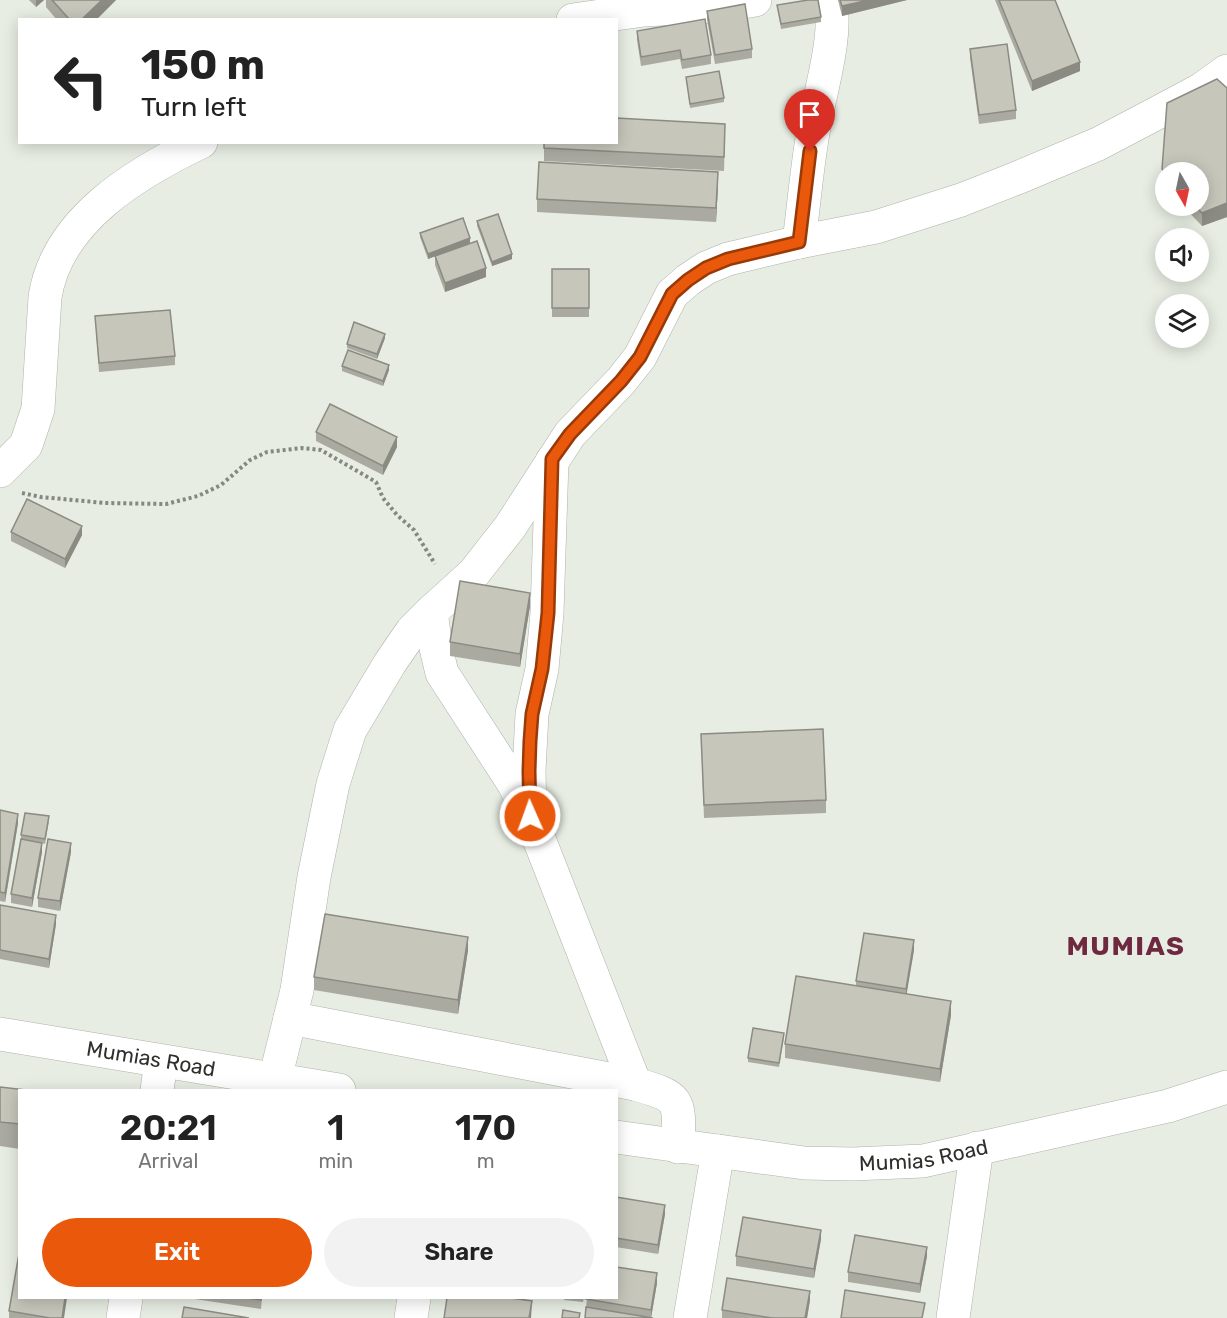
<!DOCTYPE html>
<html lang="en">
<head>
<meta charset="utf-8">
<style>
	:root { --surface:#fff; --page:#f2f2f2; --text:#222; --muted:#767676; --accent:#ea580c }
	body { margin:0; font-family:Rubik,sans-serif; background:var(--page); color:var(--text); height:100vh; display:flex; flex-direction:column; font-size:22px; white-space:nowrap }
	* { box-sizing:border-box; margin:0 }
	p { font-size:20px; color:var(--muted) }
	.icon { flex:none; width:33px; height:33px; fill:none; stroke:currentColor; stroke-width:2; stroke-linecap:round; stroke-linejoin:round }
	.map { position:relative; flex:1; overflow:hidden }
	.sheet { position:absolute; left:18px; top:1089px; width:600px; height:210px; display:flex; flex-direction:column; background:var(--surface); border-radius:0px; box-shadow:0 3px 15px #0003 }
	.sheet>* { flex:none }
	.guide { position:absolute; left:18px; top:18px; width:600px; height:126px; border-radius:0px; box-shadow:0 3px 15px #0003; background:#fff; color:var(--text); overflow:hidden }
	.needle { width:39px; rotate:171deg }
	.controls { position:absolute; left:1155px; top:162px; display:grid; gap:12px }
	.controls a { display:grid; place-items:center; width:54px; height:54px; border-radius:50%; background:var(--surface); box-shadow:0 3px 15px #0003; font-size:30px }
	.pin { position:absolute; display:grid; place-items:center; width:51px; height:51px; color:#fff; margin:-62px -26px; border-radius:50% 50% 50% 0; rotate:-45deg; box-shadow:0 0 6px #0007 }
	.pin .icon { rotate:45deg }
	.me { position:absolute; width:66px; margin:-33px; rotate:358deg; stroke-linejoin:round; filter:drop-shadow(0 0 4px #0008) }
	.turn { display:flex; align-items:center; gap:21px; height:126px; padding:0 24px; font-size:27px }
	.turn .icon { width:78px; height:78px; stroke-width:2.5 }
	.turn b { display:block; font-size:42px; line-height:51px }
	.eta { display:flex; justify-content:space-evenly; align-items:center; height:102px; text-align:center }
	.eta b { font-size:36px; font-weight:600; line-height:42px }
	.action { display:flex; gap:12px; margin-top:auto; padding:12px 24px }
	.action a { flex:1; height:69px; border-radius:36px; background:var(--accent); color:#fff; font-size:24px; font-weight:600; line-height:69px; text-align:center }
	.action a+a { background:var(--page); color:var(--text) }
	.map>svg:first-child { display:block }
</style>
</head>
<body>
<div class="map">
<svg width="1227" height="1318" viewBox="0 0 1227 1318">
	<rect width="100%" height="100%" fill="#e7ede3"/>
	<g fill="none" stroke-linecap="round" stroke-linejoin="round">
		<defs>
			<g id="minor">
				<path d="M573,20L644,10L720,6L755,0"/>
				<path d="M799,242C804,204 807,165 814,127C819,96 840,28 829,0"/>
				<path d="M0,471L26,445L38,409L45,297C57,220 136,173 201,142"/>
				<path d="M431,612L436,648L442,673L514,784L530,816L635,1084"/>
				<path d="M530,810L529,771L532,714L542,669L547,613L552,461"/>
				<path d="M290,1018L635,1084C681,1097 680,1099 678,1147"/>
				<path id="s1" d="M0,1034L339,1090"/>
				<path d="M275,1079L297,990L314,877L333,784L350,730L390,663L412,631L431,612L474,573L510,527L570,434L621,381L640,357L672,294L688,280L706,268L728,259L799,242L876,227L961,200L1017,178L1098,144L1157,113L1202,89L1227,71"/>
				<path d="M157,1090L161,1062"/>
				<path id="s2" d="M616,1137L804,1163L853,1164L923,1161L1168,1106L1227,1087"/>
				<path d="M123,1318L126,1298"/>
				<path d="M411,1318L414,1298"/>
				<path d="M690,1318L718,1151"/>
				<path d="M953,1318L977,1148"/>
			</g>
		</defs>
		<!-- minor casing -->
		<use href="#minor" stroke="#adb3a9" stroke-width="34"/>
		<!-- path -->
		<path stroke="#848881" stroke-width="4" stroke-dasharray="3 3" stroke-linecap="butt" d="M22,493L41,497L105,503L166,504L198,496L221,485L250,460L267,452L302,448L321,450L376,482L383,498L397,515L414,530L435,564"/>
		<!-- minor -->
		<use href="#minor" stroke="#fff" stroke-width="33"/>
	</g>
	<!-- wall -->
	<g fill="#aaaaa1">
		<path d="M29,0H44L36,7Z"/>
		<path d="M46,0H116L96,20H57L46,7Z"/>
		<path d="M838,0H907L842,16Z"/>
		<path d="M995,0H1055L1080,71L1032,91Z"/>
		<path d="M777,5L821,17V22L781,29Z"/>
		<path d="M707,11L752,49V58L715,64L707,20Z"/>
		<path d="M637,31L711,55V64L682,69L680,59L641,66L637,40Z"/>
		<path d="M970,49L1016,110V119L979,124L970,58Z"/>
		<path d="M686,77L724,98V102L690,108Z"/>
		<path d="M1227,88V217L1202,226L1183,206H1198L1166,172V186L1162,182V169Z"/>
		<path d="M725,138L724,171L544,161V142Z"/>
		<path d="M718,185L716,222L537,212V199Z"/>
		<path d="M477,221L512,259L492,266L477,226Z"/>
		<path d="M420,233L470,243L486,277L445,292L435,265V256L428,259L420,237Z"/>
		<rect x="552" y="269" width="37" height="48"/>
		<path d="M95,316L175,356V365L99,372Z"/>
		<path d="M385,338L377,359L347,348V344Z"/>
		<path d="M342,366L389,370L383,386L342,371Z"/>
		<path d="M316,432L397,447L383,475L316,441Z"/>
		<path d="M11,532L82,535L65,568L11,541Z"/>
		<path d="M530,606L520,667L450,656V642Z"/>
		<path d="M701,734L826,800V813L704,818Z"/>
		<path d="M0,810L18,823L5,902L0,901Z"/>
		<path d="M49,821L45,844L42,843V852L32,907L11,903V894L21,840V835Z"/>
		<path d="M71,852L60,911L38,907V898Z"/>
		<path d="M0,905L56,924L49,968L0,959Z"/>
		<path d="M468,950L458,1014L314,990V977Z"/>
		<path d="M914,950L906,994L951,1015L940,1082L785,1058V1044L856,986V981Z"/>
		<path d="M784,1037L779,1067L748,1062V1058Z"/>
		<path d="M0,1087L20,1090V1149L0,1146Z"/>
		<path d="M616,1197L665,1214L658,1254L616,1247Z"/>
		<path d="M821,1239L814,1278L736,1266V1256Z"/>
		<path d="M927,1256L920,1293L848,1282V1272Z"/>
		<path d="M657,1283L651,1318L586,1308L587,1298Z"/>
		<path d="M188,1298H262L261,1309Z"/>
		<path d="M564,1298H584L583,1302L564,1300Z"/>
		<path d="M810,1300L807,1318H722V1310Z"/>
		<path d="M9,1311L64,1318H9Z"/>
	</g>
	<!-- shaded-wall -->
	<g fill="#8b8b83">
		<path d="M36,0H44L36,7Z"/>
		<path d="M102,0H116L96,20H81Z"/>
		<path d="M869,0H907L842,16V6Z"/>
		<path d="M1080,62V71L1032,91V81Z"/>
		<path d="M718,172V185L716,222V208Z"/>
		<path d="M1227,203V217L1202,226V213Z"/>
		<path d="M470,238V243L428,259V254Z"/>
		<path d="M512,254V259L492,266V262Z"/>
		<path d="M486,268V277L445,292V283Z"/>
		<path d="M385,334V338L377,359V354Z"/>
		<path d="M389,365V370L383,386V381Z"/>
		<path d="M397,437V447L383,475V466Z"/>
		<path d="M82,526V535L65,568V559Z"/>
		<path d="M530,593V606L520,667V654Z"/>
		<path d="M18,814V823L5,902V893Z"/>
		<path d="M42,843V852L32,907V898Z"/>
		<path d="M71,843V852L60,911V901Z"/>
		<path d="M56,915V924L49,968V959Z"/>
		<path d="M468,937V950L458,1014V1000Z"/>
		<path d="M914,940V950L906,998V989Z"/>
		<path d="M951,1001V1015L940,1082V1069Z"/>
		<path d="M665,1205V1214L658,1254V1245Z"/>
		<path d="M821,1230V1239L814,1278V1269Z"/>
		<path d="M927,1247V1256L920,1293V1284Z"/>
		<path d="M657,1273V1283L651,1318V1310Z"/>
		<path d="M810,1291V1300L807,1318H805Z"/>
		<path d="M65,1298H67L64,1318H62Z"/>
		<path d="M532,1301L531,1318H529Z"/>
	</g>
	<!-- building -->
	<g fill="#c6c6bb" stroke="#8b8b83" stroke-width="1.5">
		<path d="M52,0H102L81,20H70Z"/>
		<path d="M808,0H818L821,17L781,24L777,5Z"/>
		<path d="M840,0H869L842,6Z"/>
		<path d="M999,0H1055L1080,62L1032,81Z"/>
		<path d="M745,4L752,49L715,55L707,11Z"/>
		<path d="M705,19L711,55L682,60L680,50L641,57L637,31Z"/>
		<path d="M1007,44L1016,110L979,115L970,49Z"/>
		<path d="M719,71L724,98L690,104L686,77Z"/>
		<path d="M1217,79L1227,88V203L1202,213L1195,206H1198V172L1166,173L1162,169L1167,103Z"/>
		<path d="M616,118L725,124L724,157L544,148V142H616Z"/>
		<path d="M539,162L718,172L716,208L537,199Z"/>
		<path d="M498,214L512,254L492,262L477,221Z"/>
		<path d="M463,218L470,238L428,254L420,233Z"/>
		<path d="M477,241L486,268L445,283L435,256Z"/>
		<rect x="552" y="269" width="37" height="39"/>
		<path d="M170,310L175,356L99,363L95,316Z"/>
		<path d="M354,322L385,334L377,354L347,344Z"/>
		<path d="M348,350L389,365L383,381L342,366Z"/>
		<path d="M330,404L397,437L383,466L316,432Z"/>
		<path d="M27,499L82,526L65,559L11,532Z"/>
		<path d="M460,581L530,593L520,654L450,642Z"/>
		<path d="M823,729L826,800L704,805L701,734Z"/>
		<path d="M0,810L18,814L5,893L0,892Z"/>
		<path d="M25,813L49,816L45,839L21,835Z"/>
		<path d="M21,839L42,843L32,898L11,894Z"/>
		<path d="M48,839L71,843L60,901L38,898Z"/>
		<path d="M0,905L56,915L49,959L0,950Z"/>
		<path d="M325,914L468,937L458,1000L314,977Z"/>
		<path d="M864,933L914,940L906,989L856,981Z"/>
		<path d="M796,976L951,1001L940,1069L785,1044Z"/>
		<path d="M753,1028L784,1033L779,1063L748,1058Z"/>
		<path d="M0,1087L26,1090H20V1124L0,1122Z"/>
		<path d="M616,1197L665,1205L658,1245L616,1238Z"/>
		<path d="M743,1217L821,1230L814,1269L736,1256Z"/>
		<path d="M855,1235L927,1247L920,1284L848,1272Z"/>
		<path d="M20,1248V1298H65L62,1318H50L9,1311Z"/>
		<path d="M616,1267L657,1273L651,1310L586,1299L587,1298H616Z"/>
		<path d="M727,1278L810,1291L805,1318H772L722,1310Z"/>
		<path d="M845,1290L925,1303L922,1318H841Z"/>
		<path d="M246,1298H261V1300Z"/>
		<path d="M447,1298H511L532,1301L529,1318H444Z"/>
		<path d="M184,1307L249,1318H182Z"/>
		<path d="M586,1307L653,1318H585Z"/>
		<path d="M563,1310L580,1313L579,1318H562Z"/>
	</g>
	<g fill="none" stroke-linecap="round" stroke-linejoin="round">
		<defs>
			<path id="route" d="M530,816L529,771L530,741L532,714L542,669L548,613L552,459L570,434L621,381L640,357L672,294L688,280L706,268L728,259L799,242L810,151"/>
		</defs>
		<!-- route casing -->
		<use href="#route" stroke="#983908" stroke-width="15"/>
		<!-- route -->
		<use href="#route" stroke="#ea580c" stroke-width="10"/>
	</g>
	<g text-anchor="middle" stroke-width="4.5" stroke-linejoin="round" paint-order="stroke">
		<!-- street labels -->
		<g font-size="21" fill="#2e302c" stroke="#e7ede3">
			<text dy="7" stroke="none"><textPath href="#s1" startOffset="153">Mumias Road</textPath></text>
			<text dy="7" stroke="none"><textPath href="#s2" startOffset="310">Mumias Road</textPath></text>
		</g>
		<!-- district labels -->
		<g font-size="27" font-weight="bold" letter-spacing="1.5" fill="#6e2940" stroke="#e7ede3">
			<text x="1126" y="955">MUMIAS</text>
		</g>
	</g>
</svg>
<div class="controls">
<a><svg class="needle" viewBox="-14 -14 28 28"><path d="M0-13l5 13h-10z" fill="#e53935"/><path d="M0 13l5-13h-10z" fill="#767676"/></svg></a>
<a><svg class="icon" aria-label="sound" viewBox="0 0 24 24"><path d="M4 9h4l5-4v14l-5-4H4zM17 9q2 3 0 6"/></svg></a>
<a><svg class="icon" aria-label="layers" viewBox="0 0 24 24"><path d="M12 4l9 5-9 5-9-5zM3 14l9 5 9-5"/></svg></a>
</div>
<div class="pin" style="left:810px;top:151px;background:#d93025"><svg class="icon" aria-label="arrive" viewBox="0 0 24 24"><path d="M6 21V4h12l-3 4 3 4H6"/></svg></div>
<svg class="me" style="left:530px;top:816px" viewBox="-20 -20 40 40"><circle r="17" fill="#ea580c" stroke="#fff" stroke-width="3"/><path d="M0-11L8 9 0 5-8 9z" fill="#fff"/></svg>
<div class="guide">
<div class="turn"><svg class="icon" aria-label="left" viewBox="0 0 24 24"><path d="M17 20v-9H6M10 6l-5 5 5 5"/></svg><div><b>150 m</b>Turn left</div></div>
</div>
<section class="sheet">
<div class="eta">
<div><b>20:21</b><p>Arrival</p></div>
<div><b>1</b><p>min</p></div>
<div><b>170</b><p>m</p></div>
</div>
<div class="action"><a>Exit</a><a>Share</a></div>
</section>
</div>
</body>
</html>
